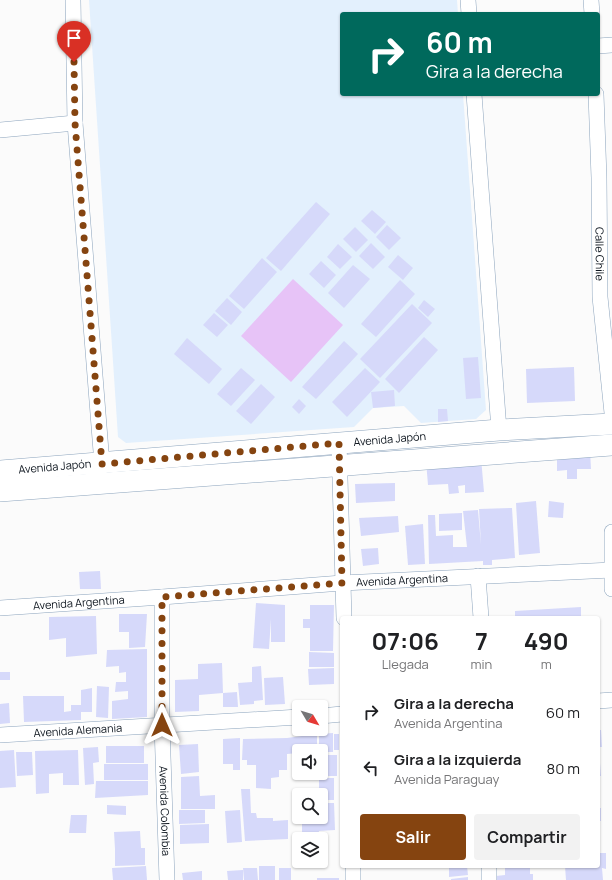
<!DOCTYPE html>
<html lang="es">
<head>
<meta charset="utf-8">
<style>
	:root { --surface:#fff; --page:#f2f2f2; --text:#202124; --muted:#757577; --accent:#854410 }
	body { margin:0; font-family:Manrope,sans-serif; background:var(--page); color:var(--text); height:100vh; display:flex; flex-direction:column; font-size:15px; white-space:nowrap }
	* { box-sizing:border-box; margin:0 }
	p { font-size:13px; color:var(--muted) }
	.icon { flex:none; width:22px; height:22px; fill:none; stroke:currentColor; stroke-width:2; stroke-linecap:round; stroke-linejoin:round }
	.map { position:relative; flex:1; overflow:hidden }
	.side { position:absolute; left:340px; top:616px; width:260px; height:252px; display:flex; flex-direction:column; background:var(--surface); border-radius:4px; box-shadow:0 1px 3px #0004 }
	.side>* { flex:none }
	.top-card { position:absolute; left:340px; top:12px; width:260px; height:84px; border-radius:4px; box-shadow:0 1px 3px #0004; background:#00695c; color:#fff; overflow:hidden }
	.needle { width:26px; rotate:128deg }
	.fabs { position:absolute; left:292px; top:700px; display:grid; gap:8px }
	.fabs a { display:grid; place-items:center; width:36px; height:36px; border-radius:4px; background:var(--surface); box-shadow:0 1px 3px #0004; font-size:20px }
	.pin { position:absolute; display:grid; place-items:center; width:34px; height:34px; color:#fff; margin:-41px -17px; border-radius:50% 50% 50% 0; rotate:-45deg; box-shadow:0 0 4px #0007 }
	.pin .icon { rotate:45deg }
	.me { position:absolute; width:44px; margin:-22px; rotate:0deg; stroke-linejoin:round; filter:drop-shadow(0 0 3px #0008) }
	.turn { display:flex; align-items:center; gap:14px; height:84px; padding:0 20px; font-size:18px }
	.turn .icon { width:52px; height:52px; stroke-width:2.5 }
	.turn b { display:block; font-size:28px; line-height:34px }
	.eta { display:flex; justify-content:space-evenly; align-items:center; height:68px; text-align:center }
	.eta b { font-size:24px; font-weight:700; line-height:28px }
	.action { display:flex; gap:8px; margin-top:auto; padding:8px 20px }
	.action a { flex:1; height:46px; border-radius:4px; background:var(--accent); color:#fff; font-size:16px; font-weight:700; line-height:46px; text-align:center }
	.action a+a { background:var(--page); color:var(--text) }
	ul { padding:0; list-style:none }
	li { display:flex; align-items:center; gap:12px; height:56px; padding:0 20px }
	li div { flex:1 }
	li b { display:block; font-size:15px }
	li em { font-style:normal }
	.map>svg:first-child { display:block }
</style>
</head>
<body>
<div class="map">
<svg width="612" height="880" viewBox="0 0 612 880">
	<rect width="100%" height="100%" fill="#fbfbfb"/>
	<!-- built -->
	<path fill="#e3f0fd" d="M89,0H457L458,14H342V94H463L486,410L476,419L421,423L404,406L373,408L354,427L126,443L118,437Z"/>
	<!-- green -->
	<path fill="#e7c3f7" d="M293,279L343,325L291,382L241,336Z"/>
	<!-- building -->
	<g fill="#d6d9fa">
		<path d="M316,202L330,214L281,271L266,258Z"/>
		<path d="M372,210L386,222L375,234L361,221Z"/>
		<path d="M387,225L401,238L389,250L376,237Z"/>
		<path d="M355,227L368,240L356,252L343,239Z"/>
		<path d="M371,243L385,257L373,269L359,256Z"/>
		<path d="M338,244L352,257L340,269L327,257Z"/>
		<path d="M398,255L413,268L403,280L388,267Z"/>
		<path d="M262,258L277,272L244,309L229,296Z"/>
		<path d="M321,261L336,275L324,288L309,274Z"/>
		<path d="M353,265L370,279L344,308L328,293Z"/>
		<path d="M400,280L415,294L376,337L361,324Z"/>
		<path d="M227,298L242,312L231,325L215,311Z"/>
		<path d="M424,300L435,309L428,317L418,308Z"/>
		<path d="M412,304L432,323L380,378L360,359Z"/>
		<path d="M214,313L228,325L217,337L203,325Z"/>
		<path d="M424,337L438,350L399,393L385,379Z"/>
		<path d="M187,338L222,369L209,384L174,354Z"/>
		<path d="M344,341L358,354L316,399L302,387Z"/>
		<path d="M478,357L481,398L466,399L463,358Z"/>
		<path d="M574,367L575,401L527,403L526,369Z"/>
		<path d="M241,368L255,380L231,406L217,394Z"/>
		<path d="M365,368L380,382L347,417L332,402Z"/>
		<path d="M261,384L275,397L251,424L236,411Z"/>
		<path d="M394,390L395,406L373,408L371,392Z"/>
		<path d="M299,399L306,406L299,414L292,407Z"/>
		<path d="M438,409H447L448,421L438,422Z"/>
		<path d="M590,450L591,469H577V479H567V470L557,471V451Z"/>
		<path d="M481,458L484,492L465,493V485L458,486L459,493L449,494L448,484L428,485L426,461Z"/>
		<path d="M395,483V501L356,503L355,484Z"/>
		<path d="M536,501L540,553L519,555L516,503Z"/>
		<path d="M549,501L564,503L563,518L548,517Z"/>
		<path d="M512,508L515,558L492,560V565H483V561L429,564L428,515H435L436,536L453,535V547H467L463,511L478,510L481,545L479,509Z"/>
		<path d="M462,513V530L439,531V514Z"/>
		<path d="M398,516L399,532L361,536L359,518Z"/>
		<path d="M423,524L425,564L408,565L405,526Z"/>
		<path d="M378,548L379,564L363,566L361,549Z"/>
		<path d="M100,571L101,589H80L79,572Z"/>
		<path d="M256,603L285,605V642H271V619L269,649L253,648Z"/>
		<path d="M310,605H334L333,651H310V628H303V619H310Z"/>
		<path d="M581,607V618H515V611Z"/>
		<path d="M119,614H147L145,647L129,648V632H119Z"/>
		<path d="M96,616L97,654L66,657V638L49,640V617Z"/>
		<path d="M147,649V717L112,719V701L128,699V691L115,692L116,682H126V672L119,673V666L106,667L107,650Z"/>
		<path d="M309,652L334,653V667H309Z"/>
		<path d="M222,663L223,693L199,695V711L175,712V680L198,679V664Z"/>
		<path d="M261,666L263,700L254,701V704L240,705L238,683L252,682V667Z"/>
		<path d="M334,668V684L309,685L308,669Z"/>
		<rect x="0" y="672" width="10" height="8"/>
		<path d="M283,677L285,704L265,705L264,678Z"/>
		<path d="M97,686L109,687L108,718L96,717Z"/>
		<path d="M92,688V712H81V720L24,722L23,696H64V712L71,711V705H81V690Z"/>
		<path d="M237,692L238,707H223V693Z"/>
		<path d="M9,703L10,723L0,724V704Z"/>
		<path d="M598,730H601L602,747H598Z"/>
		<path d="M333,733V752H321L319,751V734Z"/>
		<path d="M317,734V751H299V753L287,754V770H279V777L271,778V789L256,788V765H247V760H242L243,739L287,738Z"/>
		<rect x="334" y="734" width="5" height="16"/>
		<path d="M240,738V770H233V764H223V739Z"/>
		<path d="M198,744L199,772L181,774L179,745Z"/>
		<rect x="106" y="746" width="38" height="17"/>
		<path d="M98,747L99,762L93,763L94,784L85,785L83,748Z"/>
		<path d="M14,750L16,787L0,788V751Z"/>
		<path d="M78,750L79,785H63V773L49,774V793L36,794L35,751Z"/>
		<path d="M16,752H32L33,775L17,776Z"/>
		<path d="M321,755H337V776H320Z"/>
		<path d="M598,763H600L601,776H598Z"/>
		<rect x="104" y="764" width="44" height="16"/>
		<path d="M199,776L200,796L215,795V809H181V777Z"/>
		<path d="M319,778H334V800H321V795H319Z"/>
		<path d="M96,781H148V795L95,798Z"/>
		<path d="M241,789H250L251,813H256L257,818H273V821L288,820V839L245,841Z"/>
		<path d="M321,803H334L335,830L319,831L318,836H302V817H318L319,824V817H321Z"/>
		<path d="M107,805L126,806V815L107,814Z"/>
		<rect x="598" y="808" width="3" height="13"/>
		<path d="M179,810H205V823L179,824Z"/>
		<path d="M240,810L242,842L227,843L225,811Z"/>
		<path d="M71,815H87L86,833H69Z"/>
		<path d="M209,824V843L180,844V825Z"/>
		<path d="M140,831L141,848H145V865L115,866V849L135,848L115,849L114,832Z"/>
		<path d="M598,853H606V869L602,868L603,880H566L565,866H598Z"/>
		<path d="M146,866L147,880H113L112,868Z"/>
		<rect x="259" y="866" width="16" height="14"/>
		<path d="M449,866H467L468,875L449,877Z"/>
		<path d="M505,866H530V874H533V880H496V876L505,875Z"/>
		<path d="M243,868H257L258,880H244Z"/>
		<rect x="279" y="868" width="12" height="12"/>
		<path d="M243,870V880H228L227,871Z"/>
		<path d="M202,871V880H183L182,873Z"/>
		<path d="M468,877V880H451V879Z"/>
		<rect x="317" y="878" width="22" height="2"/>
	</g>
	<g fill="none" stroke-linecap="round" stroke-linejoin="round">
		<defs>
			<g id="street">
				<path d="M73,0L75,123L102,464L99,471"/>
				<path d="M468,0L469,14"/>
				<path d="M591,0L592,14"/>
				<path d="M598,46L612,45"/>
				<path d="M474,94L499,430"/>
				<path id="s1" d="M596,94L599,178L600,297L612,413"/>
				<path d="M0,130L75,123"/>
				<path d="M339,443L344,618"/>
				<path d="M612,532V589"/>
				<path d="M478,576L481,618"/>
				<path id="s2" d="M162,597V725L167,880"/>
				<path id="s3" d="M0,608L162,597L342,583L612,570"/>
				<path d="M598,701L612,700"/>
				<path d="M321,716L342,714"/>
				<path id="s4" d="M0,735L299,717"/>
				<path d="M353,866V880"/>
				<path d="M489,866V880"/>
			</g>
			<g id="secondary">
				<path id="s5" d="M0,471L499,430L612,424"/>
				<path d="M0,491L612,445"/>
			</g>
		</defs>
		<!-- street casing -->
		<use href="#street" stroke="#8ca4bd" stroke-width="16"/>
		<!-- secondary casing -->
		<use href="#secondary" stroke="#8ca4bd" stroke-width="22"/>
		<!-- street -->
		<use href="#street" stroke="#fff" stroke-width="15"/>
		<!-- secondary -->
		<use href="#secondary" stroke="#fff" stroke-width="21"/>
	</g>
	<g fill="none" stroke-linecap="round" stroke-linejoin="round">
		<!-- route -->
		<path stroke="#854410" stroke-width="7" stroke-dasharray="0 12.6" d="M74,62L75,123L102,464L339,443L342,583L162,597V725"/>
	</g>
	<g text-anchor="middle" stroke-width="3" stroke-linejoin="round" paint-order="stroke">
		<!-- street labels -->
		<g font-size="11" fill="#0b131c" stroke="#fff">
			<text dy="4" stroke="none"><textPath href="#s1" startOffset="160">Calle Chile</textPath></text>
			<text dy="4" stroke="none"><textPath href="#s5" startOffset="391">Avenida Japón</textPath></text>
			<text dy="4" stroke="none"><textPath href="#s5" startOffset="55">Avenida Japón</textPath></text>
			<text dy="4" stroke="none"><textPath href="#s3" startOffset="403">Avenida Argentina</textPath></text>
			<text dy="4" stroke="none"><textPath href="#s3" startOffset="79">Avenida Argentina</textPath></text>
			<text dy="4" stroke="none"><textPath href="#s4" startOffset="78">Avenida Alemania</textPath></text>
			<text dy="4" stroke="none"><textPath href="#s2" startOffset="214">Avenida Colombia</textPath></text>
		</g>
	</g>
</svg>
<div class="fabs">
<a><svg class="needle" viewBox="-14 -14 28 28"><path d="M0-13l5 13h-10z" fill="#e53935"/><path d="M0 13l5-13h-10z" fill="#757577"/></svg></a>
<a><svg class="icon" aria-label="sound" viewBox="0 0 24 24"><path d="M4 9h4l5-4v14l-5-4H4zM17 9q2 3 0 6"/></svg></a>
<a><svg class="icon" aria-label="search" viewBox="0 0 24 24"><circle cx="10" cy="10" r="6"/><path d="M15 15l6 6"/></svg></a>
<a><svg class="icon" aria-label="layers" viewBox="0 0 24 24"><path d="M12 4l9 5-9 5-9-5zM3 14l9 5 9-5"/></svg></a>
</div>
<div class="pin" style="left:74px;top:62px;background:#d93025"><svg class="icon" aria-label="arrive" viewBox="0 0 24 24"><path d="M6 21V4h12l-3 4 3 4H6"/></svg></div>
<svg class="me" style="left:162px;top:725px" viewBox="-20 -20 40 40"><path d="M0-17L14 15 0 8-14 15z" fill="#854410" stroke="#fff" stroke-width="4"/></svg>
<div class="top-card">
<div class="turn"><svg class="icon" aria-label="right" viewBox="0 0 24 24"><path d="M7 20v-9h11M14 6l5 5-5 5"/></svg><div><b>60 m</b>Gira a la derecha</div></div>
</div>
<section class="side">
<div class="eta">
<div><b>07:06</b><p>Llegada</p></div>
<div><b>7</b><p>min</p></div>
<div><b>490</b><p>m</p></div>
</div>
<ul>
<li><svg class="icon" aria-label="right" viewBox="0 0 24 24"><path d="M7 20v-9h11M14 6l5 5-5 5"/></svg><div><b>Gira a la derecha</b><p>Avenida Argentina</p></div><em>60 m</em></li>
<li><svg class="icon" aria-label="left" viewBox="0 0 24 24"><path d="M17 20v-9H6M10 6l-5 5 5 5"/></svg><div><b>Gira a la izquierda</b><p>Avenida Paraguay</p></div><em>80 m</em></li>
</ul>
<div class="action"><a>Salir</a><a>Compartir</a></div>
</section>
</div>
</body>
</html>
